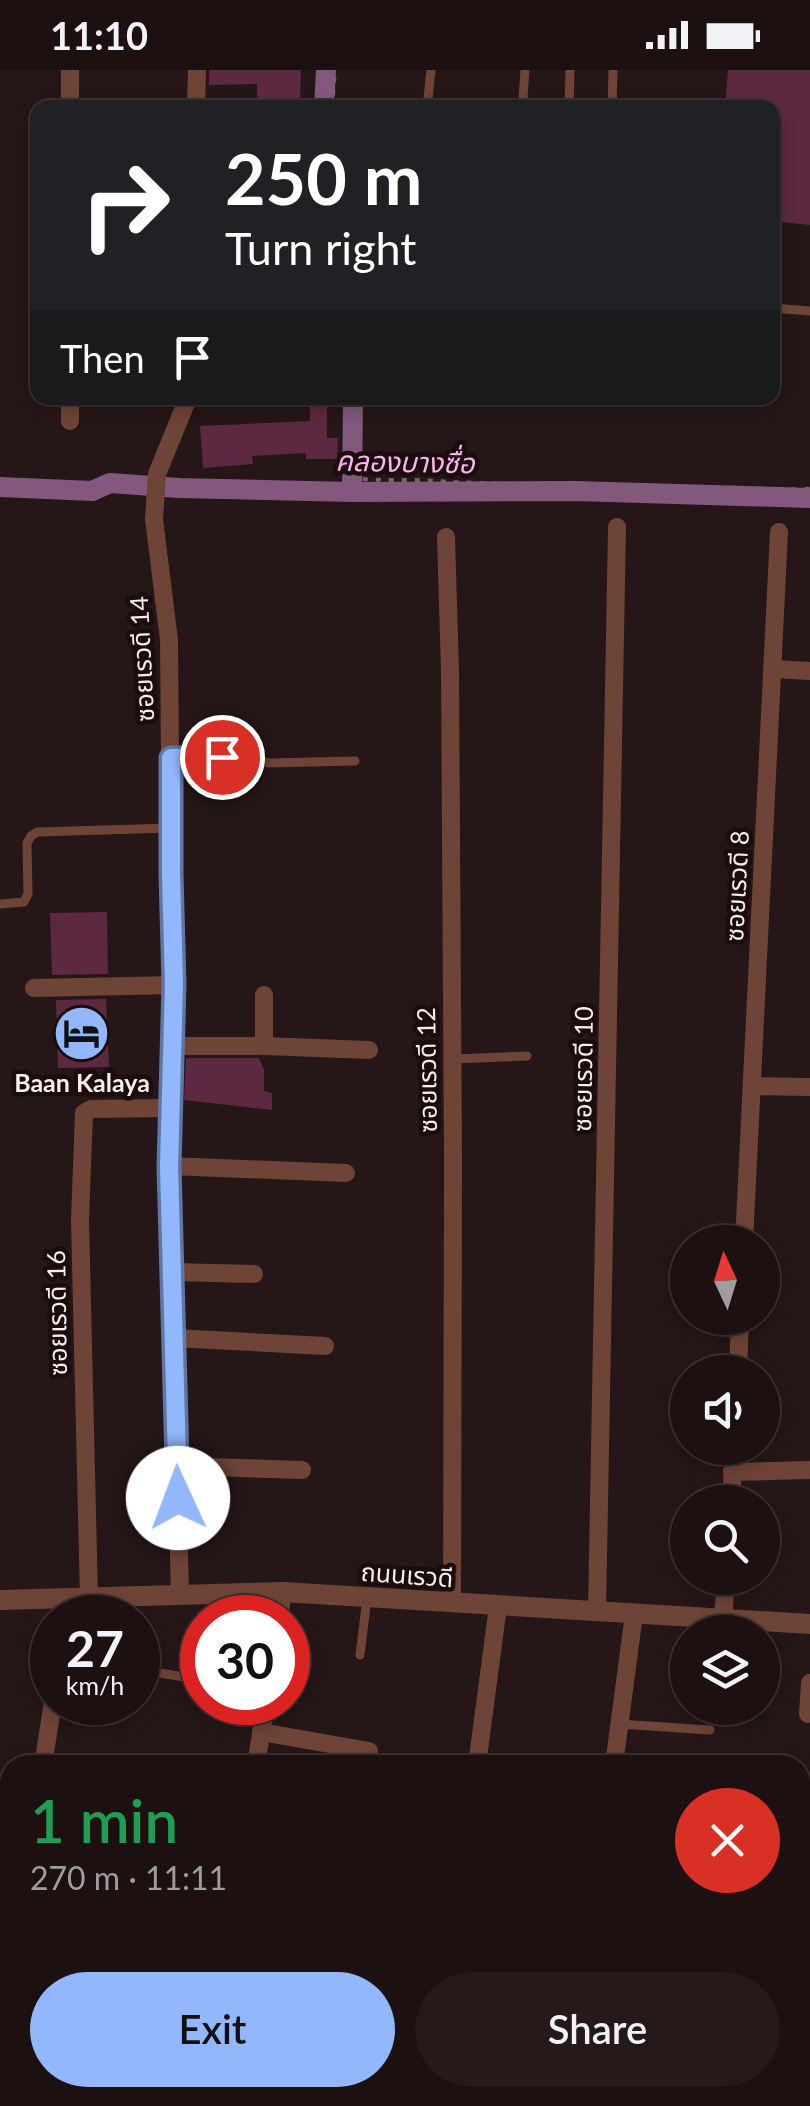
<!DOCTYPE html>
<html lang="en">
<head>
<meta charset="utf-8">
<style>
	:root { --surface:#1c1011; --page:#25191a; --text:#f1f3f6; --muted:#a09d9f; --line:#3a3031; --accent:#93b7fd }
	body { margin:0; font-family:Lato,"Noto Sans Thai",sans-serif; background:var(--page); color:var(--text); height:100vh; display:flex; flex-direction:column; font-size:38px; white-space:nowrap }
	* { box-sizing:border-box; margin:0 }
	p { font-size:32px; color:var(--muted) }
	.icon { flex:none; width:55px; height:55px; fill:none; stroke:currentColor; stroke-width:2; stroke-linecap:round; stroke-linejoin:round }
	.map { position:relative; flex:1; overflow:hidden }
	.side { position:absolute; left:0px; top:1685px; width:810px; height:352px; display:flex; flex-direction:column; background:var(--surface); border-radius:30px 30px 0 0; box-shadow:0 5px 15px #0003,0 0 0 2px var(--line) }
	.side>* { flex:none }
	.guide { position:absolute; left:30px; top:30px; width:750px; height:305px; border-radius:20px; box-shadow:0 5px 15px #0003,0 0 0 2px var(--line); background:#202124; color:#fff; overflow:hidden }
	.needle { width:65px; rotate:356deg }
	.buttons { position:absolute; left:670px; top:1155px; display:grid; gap:20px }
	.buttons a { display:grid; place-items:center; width:110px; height:110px; border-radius:50%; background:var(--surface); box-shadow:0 5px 15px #0003,0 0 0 2px var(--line); font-size:50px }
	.speed { position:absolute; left:30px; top:1525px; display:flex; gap:20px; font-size:50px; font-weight:700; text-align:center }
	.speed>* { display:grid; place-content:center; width:130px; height:130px; border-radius:50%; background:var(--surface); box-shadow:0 5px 15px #0003,0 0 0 2px var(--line); line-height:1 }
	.speed small { font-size:25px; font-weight:400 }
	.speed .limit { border:15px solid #d22; background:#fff; color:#111 }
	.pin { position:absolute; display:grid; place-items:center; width:85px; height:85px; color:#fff; margin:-42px; border:5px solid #fff; border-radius:50%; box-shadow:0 2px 10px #0007 }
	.me { position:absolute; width:110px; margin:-55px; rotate:358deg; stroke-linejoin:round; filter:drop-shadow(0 0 8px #0008) }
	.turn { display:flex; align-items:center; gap:35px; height:210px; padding:0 30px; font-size:45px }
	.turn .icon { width:130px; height:130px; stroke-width:2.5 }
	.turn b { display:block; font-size:70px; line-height:85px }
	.then { display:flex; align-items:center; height:95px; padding:0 30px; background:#0003; gap:20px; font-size:38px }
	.round { display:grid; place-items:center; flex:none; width:105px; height:105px; border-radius:52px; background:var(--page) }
	.headline { display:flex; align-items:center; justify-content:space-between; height:170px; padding:0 30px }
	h1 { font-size:60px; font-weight:600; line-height:75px; color:#1e9e55 }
	.cta { display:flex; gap:20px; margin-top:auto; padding:20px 30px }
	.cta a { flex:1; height:115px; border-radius:60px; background:var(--accent); color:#111; font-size:40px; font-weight:600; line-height:115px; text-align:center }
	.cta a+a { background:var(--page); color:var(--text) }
	.status { display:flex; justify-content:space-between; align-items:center; height:70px; padding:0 50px; background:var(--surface); direction:ltr }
	.status svg { height:28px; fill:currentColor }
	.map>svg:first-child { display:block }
</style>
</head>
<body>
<div class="status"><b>11:10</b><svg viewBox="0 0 49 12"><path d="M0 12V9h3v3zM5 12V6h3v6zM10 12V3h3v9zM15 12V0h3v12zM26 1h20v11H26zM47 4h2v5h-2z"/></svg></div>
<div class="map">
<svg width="810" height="2036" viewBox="0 0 810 2036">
	<rect width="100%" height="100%" fill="#251617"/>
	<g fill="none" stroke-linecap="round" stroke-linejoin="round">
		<!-- canal -->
		<g stroke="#83577e" stroke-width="20">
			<path d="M324,38L326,0"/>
			<path d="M0,417L92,421L110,413L179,418L352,422L576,421L810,428"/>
			<path d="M352,422L353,328"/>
		</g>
	</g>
	<!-- building -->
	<g fill="#5c2940">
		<path d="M209,0H301L300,38H257V14L209,15Z"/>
		<path d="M728,0H810V155L772,151V38H725Z"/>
		<path d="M310,336H327V368H338L337,389H306V383L252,386L253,394L203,398L200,356L310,351Z"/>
		<path d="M107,842L108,904L52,905L50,843Z"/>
		<path d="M106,929L109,997L58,998L56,930Z"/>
		<path d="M186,988H259L264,1000V1021L272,1023V1040L184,1030Z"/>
	</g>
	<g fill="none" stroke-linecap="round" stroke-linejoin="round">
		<!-- path -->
		<g stroke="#756768" stroke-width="4" stroke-dasharray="5 8" stroke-linecap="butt">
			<path d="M332,38L335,0"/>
			<path d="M357,328L352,408C384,412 416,408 448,412L715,420L810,419"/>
		</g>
		<!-- service -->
		<g stroke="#6e4436" stroke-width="9">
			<path d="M525,0L523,28L527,36L535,38"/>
			<path d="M427,38L431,0"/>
			<path d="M569,38L570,0"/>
			<path d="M612,38L613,0"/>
			<path d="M772,238L810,241"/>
			<path d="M171,688L223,687L269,693L355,691"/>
			<path d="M0,834L24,832L28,824L27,773L31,766L37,762L170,758"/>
			<path d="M454,989L527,986"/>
			<path d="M360,1585L367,1528"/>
			<path d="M142,1600L202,1610"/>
			<path d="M234,1632L262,1648"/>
			<path d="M619,1654L710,1660"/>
		</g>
		<!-- minor -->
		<g stroke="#6e4436" stroke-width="18">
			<path d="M70,0V38"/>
			<path d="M196,38L197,0"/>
			<path d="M70,328V351"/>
			<path d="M446,467L450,601L453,1092L452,1533"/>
			<path d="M773,599L810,601"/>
			<path d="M34,918L175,915"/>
			<path d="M172,976H264L369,980"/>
			<path d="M264,976V925"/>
			<path d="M752,1016L810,1017"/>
			<path d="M169,1096L346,1103"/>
			<path d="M744,1172L779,462"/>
			<path d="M172,1202L254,1204"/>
			<path d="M174,1268L325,1276"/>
			<path d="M738,1302L740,1248"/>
			<path d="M177,1396L302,1400"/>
			<path d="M732,1402L810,1400"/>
			<path d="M731,1432L734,1378"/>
			<path d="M180,1525L169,1096L175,915L171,804L169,570L154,449L157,404L188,328"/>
			<path d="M89,1528L80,1150L84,1043L91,1039L170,1038"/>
			<path d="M597,1542L617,457"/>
			<path d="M279,1548L283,1522"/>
			<path d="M723,1549L726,1508"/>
			<path d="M808,1644L810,1613"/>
			<path d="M261,1662L369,1681"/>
			<path d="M43,1695L53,1632"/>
			<path d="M256,1695L266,1632"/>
			<path d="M477,1695L498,1536"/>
			<path d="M614,1695L634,1544"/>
			<path d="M0,1967L10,1904"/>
			<path d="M196,2036L197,2028"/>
			<path d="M434,2036L435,2028"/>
			<path d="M569,2036L570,2028"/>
		</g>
		<!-- tertiary -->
		<path stroke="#6e4436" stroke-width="20" d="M0,1530L283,1522L810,1554"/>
	</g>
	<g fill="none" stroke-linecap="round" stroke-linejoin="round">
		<defs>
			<path id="route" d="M178,1428L169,1096L174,914L171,804V688L222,687"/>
		</defs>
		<!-- route casing -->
		<use href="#route" stroke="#6077a4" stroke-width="25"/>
		<!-- route -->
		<use href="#route" stroke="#93b7fd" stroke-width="18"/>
	</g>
	<!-- icons -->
	<defs>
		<symbol id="hotel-disc" viewBox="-11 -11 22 22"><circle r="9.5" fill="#93b7fd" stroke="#1b0d0e"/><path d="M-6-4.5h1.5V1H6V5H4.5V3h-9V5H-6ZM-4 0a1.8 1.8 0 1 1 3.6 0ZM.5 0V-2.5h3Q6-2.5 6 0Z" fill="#111"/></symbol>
	</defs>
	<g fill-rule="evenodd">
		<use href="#hotel-disc" x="50" y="932" width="63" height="63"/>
	</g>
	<g text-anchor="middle" stroke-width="9" stroke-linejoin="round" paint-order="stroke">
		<!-- street labels -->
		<g font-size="25" fill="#f8eded" stroke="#1b0d0e">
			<text transform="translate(142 589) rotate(-93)" y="9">ซอยเรวดี 14</text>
			<text transform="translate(737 816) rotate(-87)" y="9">ซอยเรวดี 8</text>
			<text transform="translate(583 999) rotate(-89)" y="9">ซอยเรวดี 10</text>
			<text transform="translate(427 1000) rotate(-91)" y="9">ซอยเรวดี 12</text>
			<text transform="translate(57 1243) rotate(-91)" y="9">ซอยเรวดี 16</text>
			<text transform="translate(407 1505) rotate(4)" y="9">ถนนเรวดี</text>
		</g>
		<!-- poi labels -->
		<g font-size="25" font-weight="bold" fill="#f8eded" stroke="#1b0d0e">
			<text x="82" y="1022">Baan Kalaya</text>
		</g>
		<!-- water labels -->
		<g font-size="28" font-style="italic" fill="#f9b4f0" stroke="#1b0d0e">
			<text transform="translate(405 392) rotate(1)" y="10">คลองบางซื่อ</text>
		</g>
	</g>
</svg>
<div class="buttons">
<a><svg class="needle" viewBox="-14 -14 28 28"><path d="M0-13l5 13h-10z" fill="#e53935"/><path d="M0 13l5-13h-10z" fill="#a09d9f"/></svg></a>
<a><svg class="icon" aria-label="sound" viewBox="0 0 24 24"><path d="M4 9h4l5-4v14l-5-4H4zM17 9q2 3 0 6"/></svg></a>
<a><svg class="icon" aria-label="search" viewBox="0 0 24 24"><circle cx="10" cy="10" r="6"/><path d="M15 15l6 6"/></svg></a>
<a><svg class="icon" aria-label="layers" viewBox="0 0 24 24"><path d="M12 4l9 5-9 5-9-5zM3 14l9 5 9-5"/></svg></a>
</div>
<div class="speed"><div>27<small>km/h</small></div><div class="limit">30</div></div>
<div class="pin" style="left:222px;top:687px;background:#d93025"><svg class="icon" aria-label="arrive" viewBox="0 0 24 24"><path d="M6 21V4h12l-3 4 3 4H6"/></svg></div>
<svg class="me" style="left:178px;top:1428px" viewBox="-20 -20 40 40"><circle r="19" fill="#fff"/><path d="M0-13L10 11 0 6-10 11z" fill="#93b7fd"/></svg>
<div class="guide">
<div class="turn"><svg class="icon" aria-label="right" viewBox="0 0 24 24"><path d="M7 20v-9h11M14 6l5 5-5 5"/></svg><div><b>250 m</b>Turn right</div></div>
<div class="then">Then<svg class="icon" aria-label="arrive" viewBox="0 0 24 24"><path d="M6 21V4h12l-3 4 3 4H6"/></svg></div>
</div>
<section class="side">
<div class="headline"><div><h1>1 min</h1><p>270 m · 11:11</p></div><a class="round" style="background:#d93025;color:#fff"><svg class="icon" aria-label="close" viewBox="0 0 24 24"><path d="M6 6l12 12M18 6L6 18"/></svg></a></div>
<div class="cta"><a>Exit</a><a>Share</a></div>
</section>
</div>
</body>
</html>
